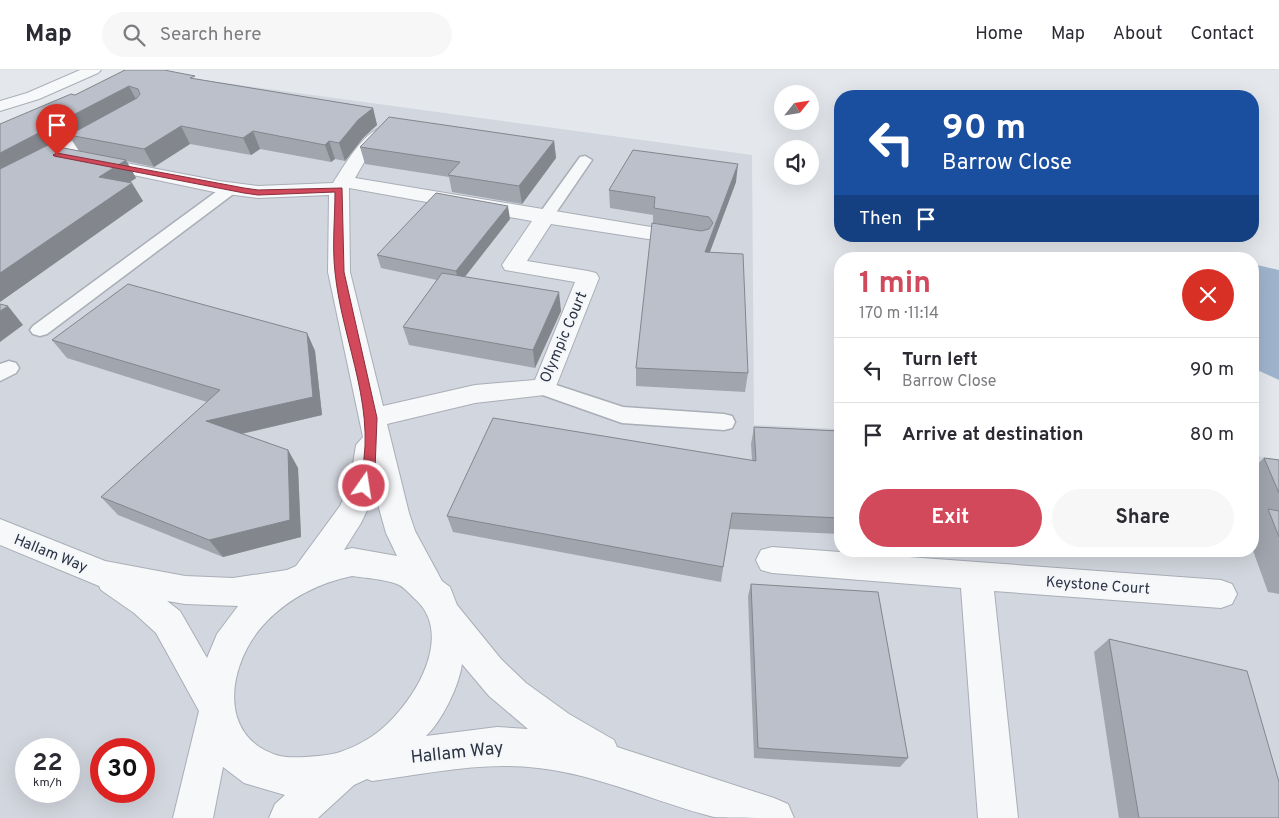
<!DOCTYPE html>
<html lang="en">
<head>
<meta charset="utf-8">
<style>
	:root { --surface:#fff; --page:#f7f7f7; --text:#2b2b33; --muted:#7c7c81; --line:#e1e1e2; --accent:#d1495b }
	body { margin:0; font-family:Overpass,sans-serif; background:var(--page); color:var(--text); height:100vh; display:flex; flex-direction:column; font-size:19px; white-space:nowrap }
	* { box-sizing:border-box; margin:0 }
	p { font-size:16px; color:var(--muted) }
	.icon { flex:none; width:28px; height:28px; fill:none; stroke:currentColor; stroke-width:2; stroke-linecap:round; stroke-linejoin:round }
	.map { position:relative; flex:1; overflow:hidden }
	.sheet { position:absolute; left:834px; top:182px; width:425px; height:305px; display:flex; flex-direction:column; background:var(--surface); border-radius:20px; box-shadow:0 5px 20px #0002 }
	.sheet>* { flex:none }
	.top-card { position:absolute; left:834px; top:20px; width:425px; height:152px; border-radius:20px; box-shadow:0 5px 20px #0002; background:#1a4fa0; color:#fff; overflow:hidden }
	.needle { width:32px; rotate:60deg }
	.controls { position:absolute; left:774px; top:15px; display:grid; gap:10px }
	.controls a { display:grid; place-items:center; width:45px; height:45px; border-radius:50%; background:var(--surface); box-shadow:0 5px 20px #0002; font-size:25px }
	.speed { position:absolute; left:15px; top:668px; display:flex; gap:10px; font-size:25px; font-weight:700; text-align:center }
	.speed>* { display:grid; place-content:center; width:65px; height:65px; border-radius:50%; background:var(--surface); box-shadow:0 5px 20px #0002; line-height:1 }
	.speed small { font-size:12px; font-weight:400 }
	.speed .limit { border:8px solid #d22; background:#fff; color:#111 }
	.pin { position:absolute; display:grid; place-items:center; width:42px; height:42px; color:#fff; margin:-51px -21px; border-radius:50% 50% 50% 0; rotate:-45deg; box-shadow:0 0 5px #0007 }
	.pin .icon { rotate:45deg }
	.me { position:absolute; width:55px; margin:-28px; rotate:13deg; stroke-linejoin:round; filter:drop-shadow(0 0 4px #0008) }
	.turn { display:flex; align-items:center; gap:18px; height:105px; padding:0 25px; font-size:22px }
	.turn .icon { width:65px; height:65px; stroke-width:2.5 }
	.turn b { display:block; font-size:35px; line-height:42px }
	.then { display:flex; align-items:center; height:48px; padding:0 25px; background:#0003; gap:10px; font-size:19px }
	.round { display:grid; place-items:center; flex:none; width:52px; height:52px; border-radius:26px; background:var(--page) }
	.overview { display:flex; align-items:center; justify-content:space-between; height:85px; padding:0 25px }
	h1 { font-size:30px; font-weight:700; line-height:38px; color:var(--accent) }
	.button { display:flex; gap:10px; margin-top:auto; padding:10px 25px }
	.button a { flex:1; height:58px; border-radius:30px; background:var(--accent); color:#fff; font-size:20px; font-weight:700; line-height:58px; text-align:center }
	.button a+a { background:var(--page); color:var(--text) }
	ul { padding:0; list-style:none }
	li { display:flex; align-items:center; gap:15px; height:65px; padding:0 25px; border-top:1px solid var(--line) }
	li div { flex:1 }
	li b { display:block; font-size:19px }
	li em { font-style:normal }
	header { display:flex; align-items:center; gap:30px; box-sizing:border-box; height:70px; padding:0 25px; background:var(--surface); border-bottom:1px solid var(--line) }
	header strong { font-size:24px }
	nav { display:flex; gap:28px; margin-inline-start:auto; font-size:18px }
	.search { width:350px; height:45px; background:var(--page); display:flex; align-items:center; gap:12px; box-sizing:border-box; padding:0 18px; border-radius:28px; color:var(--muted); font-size:19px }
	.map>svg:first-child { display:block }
</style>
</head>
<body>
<header>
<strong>Map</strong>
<div class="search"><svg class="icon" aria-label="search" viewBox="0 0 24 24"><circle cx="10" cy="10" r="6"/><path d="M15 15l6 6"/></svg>Search here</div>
<nav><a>Home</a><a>Map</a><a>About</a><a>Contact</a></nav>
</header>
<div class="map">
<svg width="1279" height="748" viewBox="0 0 1279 748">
	<rect width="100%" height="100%" fill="#e4e7ec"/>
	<!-- built -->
	<path fill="#d2d6de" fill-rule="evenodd" d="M145,2L752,85L754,355L840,359V481H1252L1253,386L1279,389V748H0V60ZM26,679H69V721H26ZM101,679H144V721H101Z"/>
	<!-- water -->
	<path fill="#9fb4cc" d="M1253,194L1279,200V310L1253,298Z"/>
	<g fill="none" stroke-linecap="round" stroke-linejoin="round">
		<defs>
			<g id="service">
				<path d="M585,86L592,90L551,150H539L537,147L539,144L580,87Z"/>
				<path d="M230,114L238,119L236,122L47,264L40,266L33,264L30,260L33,256L224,116Z"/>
				<path d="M9,291L16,293L19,298L16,303L0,311V294Z"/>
				<path d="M544,311L623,337L724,344L732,346L735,352L732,358L724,360L622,353L537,323L534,318L537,313Z"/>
			</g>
			<g id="minor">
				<path d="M80,0H101L98,3L39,29L0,41V31L27,23Z"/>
				<path d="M107,53L113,54L116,58L113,62L0,122V108Z"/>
				<path d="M383,57L389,58L392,62L366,89L355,108L687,163L694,165L697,169L694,173L687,175L551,154L527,191L588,201L596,203L599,208L553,324L475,333L387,354L409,443L415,461L442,511L450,517L457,535L501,589L526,613L569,644L614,670L617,677L774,728L788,734L794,748C774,748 731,748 714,747C655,732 600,705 538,698C483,691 427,704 372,711L367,709L354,715L318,748H269L275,734L285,725L244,713L223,697L213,748H173L199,641L156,563L134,543L101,520L99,516L0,475V449L105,491L185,506L233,508L287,500L296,496L340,436L350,413L356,375L363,367L328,202L329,125L258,128L219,123L95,97L89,96L86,92L89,88L95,87L219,111L258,116L333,113C344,96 363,62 383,57ZM349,118L532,151L502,195L505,200L575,212L535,310L475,315L383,336L350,202ZM375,424L386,463L397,486L352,478L344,480L361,453ZM352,506C366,508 383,509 397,514C403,516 409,523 414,528C459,566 409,642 371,667C362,673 347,680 337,683C326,686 291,689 280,686C214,668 228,590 267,551C291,527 319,513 352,506ZM167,531L185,534L238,536L217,564L207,588L180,541ZM462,594L489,626L528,659L497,657L426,666C442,651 459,616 462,594Z"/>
				<path d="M772,477L1221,510L1232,514L1237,524L1232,534L1221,538L994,521L1018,748H978L961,518L772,503L761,500L756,490L761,480Z"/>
			</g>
		</defs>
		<!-- service casing -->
		<use href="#service" stroke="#a9aeb7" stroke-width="3"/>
		<!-- minor casing -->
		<use href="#minor" stroke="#a9aeb7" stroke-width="2"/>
		<!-- service -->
		<use href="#service" fill="#f7f8fa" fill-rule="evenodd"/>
		<!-- minor -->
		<use href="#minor" fill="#f7f8fa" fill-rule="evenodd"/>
	</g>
	<!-- wall -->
	<g fill="#a1a5ae" fill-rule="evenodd">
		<path d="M125,0L196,9L373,38L377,55L363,68L345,91L335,89L331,92L260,79L251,85L190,74L154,97L126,91L136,108L129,113L143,131L0,232L75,25ZM71,69L79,81L56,77Z"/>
		<path d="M554,71L556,88L522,134L452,122L449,107L365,94L360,77Z"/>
		<path d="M736,112L710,182L748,303L745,322L636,316V298L653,154V145L610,138L609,120Z"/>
		<path d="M510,149L465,207L561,241L535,298L409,275L403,257L437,210L381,198L377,185Z"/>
		<path d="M307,263L315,281L322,345L242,364L288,380L298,398L301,467L223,487L118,445L101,427L207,332L67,288L52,270Z"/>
		<path d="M754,357L840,361V464L729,459L721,512L453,462L447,446L752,390L751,374Z"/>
		<path d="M1264,388L1279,390V524L1268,522L1252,478V453L1258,448L1252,432V399Z"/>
		<path d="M751,514L908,688L900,697L754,688L748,526Z"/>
		<path d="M1109,569L1279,748H1119L1094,582Z"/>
	</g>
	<!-- shaded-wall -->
	<g fill="#83868d">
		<path d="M129,16L138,33L69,65L71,69L0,107V83Z"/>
		<path d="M373,38L377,55L363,68L345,91L339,73L358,50Z"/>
		<path d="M181,56L190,74L154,97L144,79Z"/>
		<path d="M253,61L260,79L251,85L243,68Z"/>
		<path d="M329,71L335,89L331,92L325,75Z"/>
		<path d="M554,71L556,88L522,134L519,116Z"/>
		<path d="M126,90L136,108L110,125L99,107Z"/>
		<path d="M738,94L736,112L703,200L705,182Z"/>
		<path d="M132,113L143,131L0,232V203Z"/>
		<path d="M508,136L510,149L459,214L456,201Z"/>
		<path d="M559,222L561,241L535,298L533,280Z"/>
		<path d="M8,236L23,255L0,272V241Z"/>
		<path d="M307,263L315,281L322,345L218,369L206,351Z"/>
		<path d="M288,380L298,398L301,467L223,487L209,470Z"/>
	</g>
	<!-- building -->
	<g fill="#bbc0ca" stroke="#83868d">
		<path d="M125,0H164L195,6L190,8L373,38L358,50L339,73L329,71L325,75L253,61L243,68L181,56L144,79L69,65L137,28L140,24L138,19L129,16L0,83V54L71,24L75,25Z"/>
		<path d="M389,47L554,71L519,116L448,105L460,92L360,77Z"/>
		<path d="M48,75L126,90L99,107L132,113L0,203V99Z"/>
		<path d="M633,80L738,94L705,182L743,184L748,303L636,298L652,153L701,161L709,159L713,153L709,147L654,138L655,127L609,120Z"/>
		<path d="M436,123L508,136L456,201L377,185Z"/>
		<path d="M442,203L559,222L533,280L403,257Z"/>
		<path d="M128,214L307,263L313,327L206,351L288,380L290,450L209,470L101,427L220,320L52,270Z"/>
		<path d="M0,234L8,236L0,241Z"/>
		<path d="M493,348L756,391L754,357L840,361V448L732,443L723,497L447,446Z"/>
		<path d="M1264,388L1279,390V423Z"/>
		<path d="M1268,439L1279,441V467Z"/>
		<path d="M751,514L878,522L908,688L758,678Z"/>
		<path d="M1109,569L1247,601L1279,712V748H1139Z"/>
	</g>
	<!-- route -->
	<path fill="#d1495b" stroke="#882f3b" d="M57,83L244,118L258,120L342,118L344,202L377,348L375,400L368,420H360L358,416C381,345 342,273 335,202C332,176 335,148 335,122L258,125L244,123L54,86L53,85Z"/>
	<g text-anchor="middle" stroke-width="4" stroke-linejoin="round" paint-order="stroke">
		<!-- street labels -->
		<g font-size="15" fill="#2b3445" stroke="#f4f6f9">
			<text transform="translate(563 267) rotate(-67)" y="5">Olympic Court</text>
			<text transform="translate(51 483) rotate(22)" y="5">Hallam Way</text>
			<text transform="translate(1098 515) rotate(4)" y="5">Keystone Court</text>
		</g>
		<!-- near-street labels -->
		<g font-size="18" fill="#2b3445" stroke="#f4f6f9">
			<text transform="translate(457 682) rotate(-6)" y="6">Hallam Way</text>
		</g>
	</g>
</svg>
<div class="controls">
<a><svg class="needle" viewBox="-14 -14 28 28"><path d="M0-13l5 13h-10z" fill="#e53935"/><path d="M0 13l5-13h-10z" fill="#7c7c81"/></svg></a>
<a><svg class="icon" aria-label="sound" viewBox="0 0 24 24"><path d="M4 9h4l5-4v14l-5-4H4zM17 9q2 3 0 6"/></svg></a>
</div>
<div class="speed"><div>22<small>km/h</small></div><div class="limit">30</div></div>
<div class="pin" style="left:57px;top:85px;background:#d93025"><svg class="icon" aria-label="arrive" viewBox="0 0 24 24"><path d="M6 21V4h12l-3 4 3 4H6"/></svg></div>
<svg class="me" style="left:364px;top:416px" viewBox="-20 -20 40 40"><circle r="17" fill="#d1495b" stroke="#fff" stroke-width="3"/><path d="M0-11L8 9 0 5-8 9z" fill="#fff"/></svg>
<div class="top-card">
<div class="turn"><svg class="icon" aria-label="left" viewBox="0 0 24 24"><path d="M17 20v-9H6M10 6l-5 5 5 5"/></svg><div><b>90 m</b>Barrow Close</div></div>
<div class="then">Then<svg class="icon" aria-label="arrive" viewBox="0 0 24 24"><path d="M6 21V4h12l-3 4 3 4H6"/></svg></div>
</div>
<section class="sheet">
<div class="overview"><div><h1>1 min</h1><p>170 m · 11:14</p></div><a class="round" style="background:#d93025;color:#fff"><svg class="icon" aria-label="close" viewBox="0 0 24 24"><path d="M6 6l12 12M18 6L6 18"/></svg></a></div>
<ul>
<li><svg class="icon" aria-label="left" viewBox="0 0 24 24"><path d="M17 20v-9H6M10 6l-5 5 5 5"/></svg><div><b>Turn left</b><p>Barrow Close</p></div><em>90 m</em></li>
<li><svg class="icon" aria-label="arrive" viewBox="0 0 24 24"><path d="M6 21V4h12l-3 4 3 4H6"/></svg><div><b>Arrive at destination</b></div><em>80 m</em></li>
</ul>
<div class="button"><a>Exit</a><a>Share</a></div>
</section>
</div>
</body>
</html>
